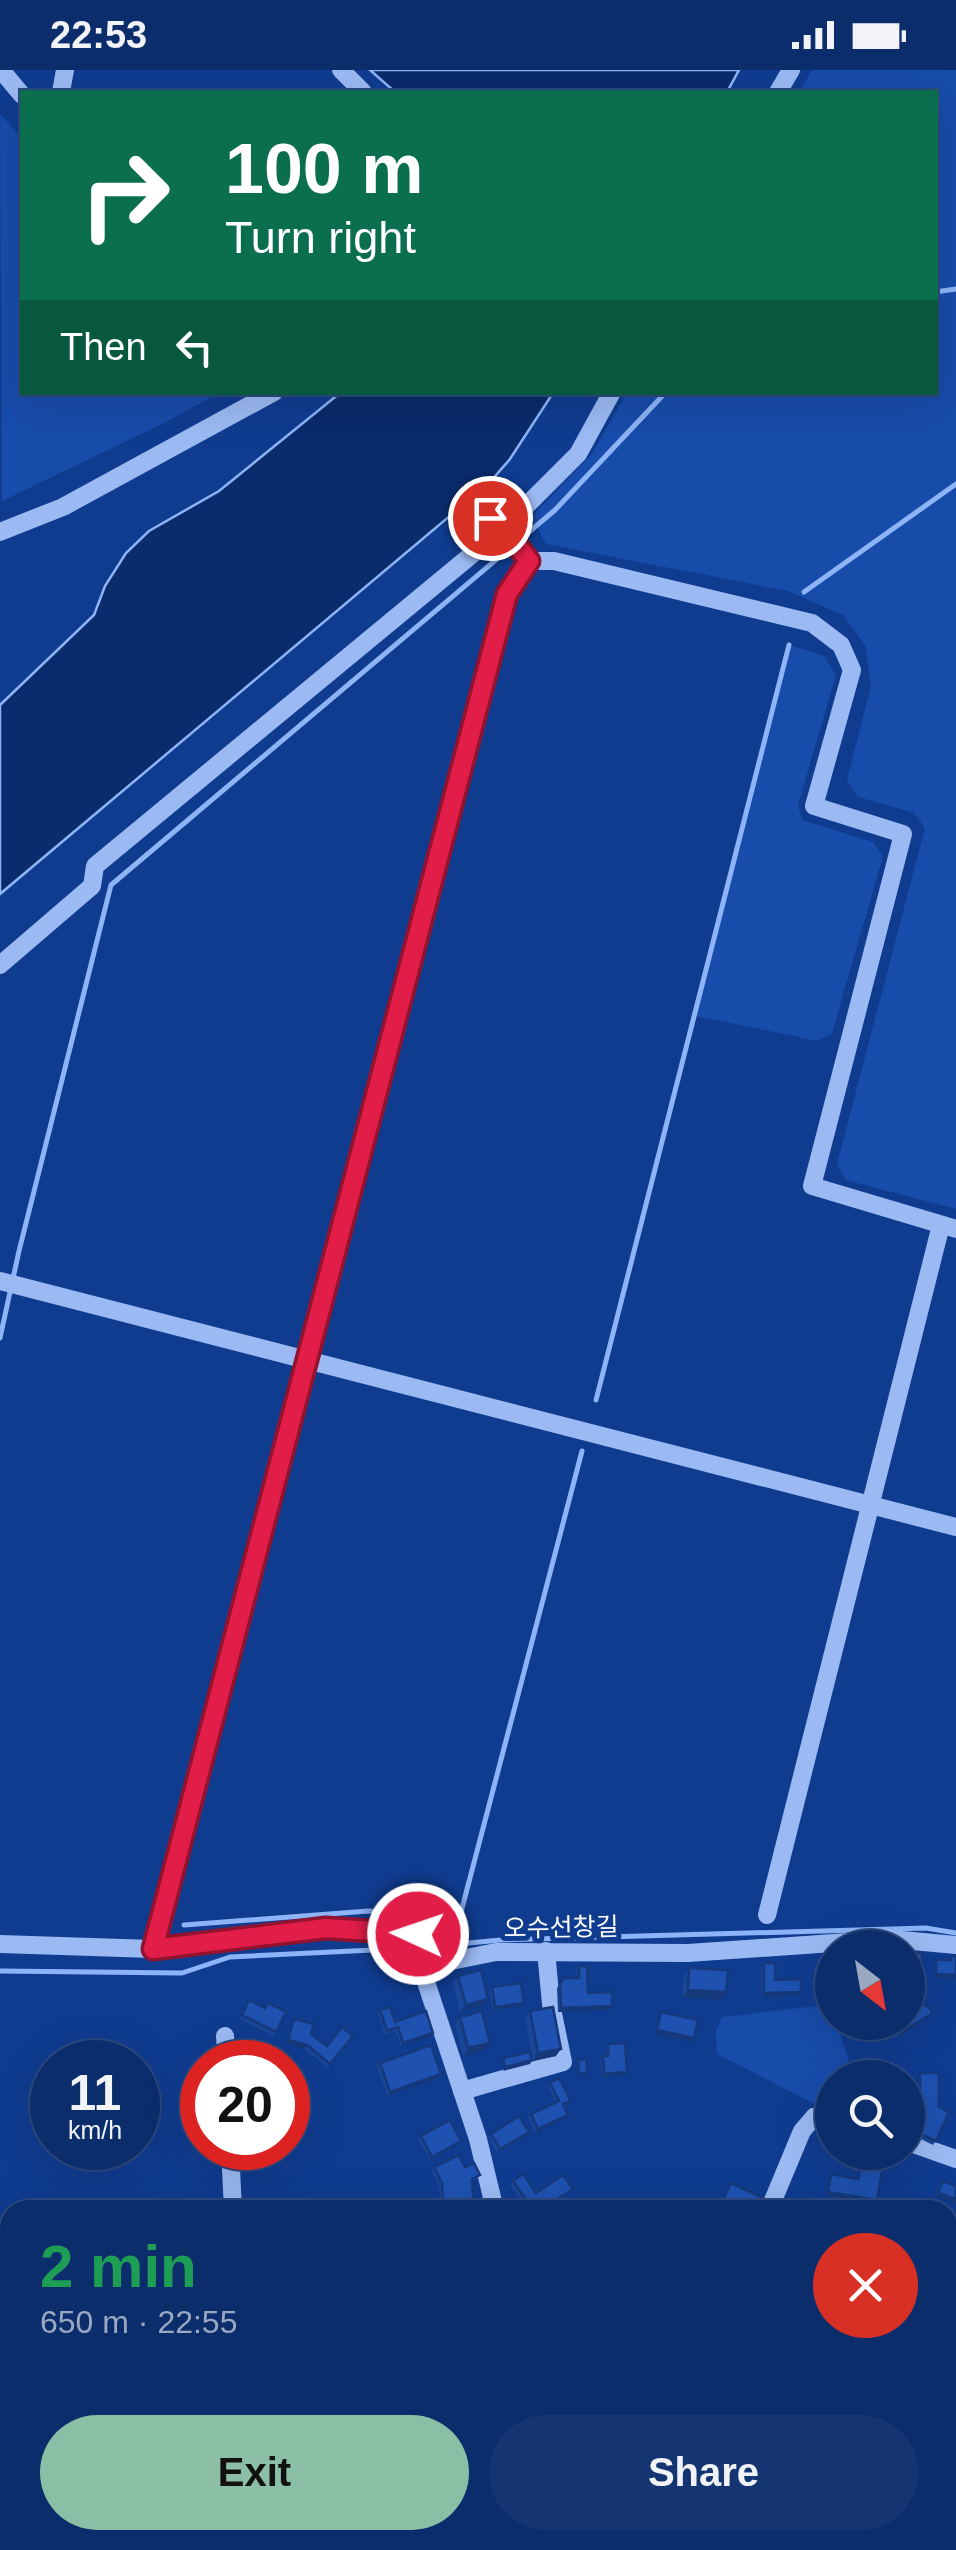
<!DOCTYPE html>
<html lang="en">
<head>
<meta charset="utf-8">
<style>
	:root { --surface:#0c2d6c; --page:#153572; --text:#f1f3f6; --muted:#9aa8c2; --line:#2c497f; --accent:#8abfa5 }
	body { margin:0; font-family:Arial,"Noto Sans KR",sans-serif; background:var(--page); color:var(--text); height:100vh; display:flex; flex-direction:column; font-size:38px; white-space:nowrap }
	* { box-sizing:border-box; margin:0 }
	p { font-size:32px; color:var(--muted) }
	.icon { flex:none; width:55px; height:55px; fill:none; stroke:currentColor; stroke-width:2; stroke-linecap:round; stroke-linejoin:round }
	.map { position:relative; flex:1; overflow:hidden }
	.panel { position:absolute; left:0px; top:2130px; width:958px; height:350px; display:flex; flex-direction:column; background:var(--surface); border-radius:30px 30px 0 0; box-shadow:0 10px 40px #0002,0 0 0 2px var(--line) }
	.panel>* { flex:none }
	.guide { position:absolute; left:20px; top:20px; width:918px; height:305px; border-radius:0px; box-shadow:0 10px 40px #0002,0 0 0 2px var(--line); background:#0b6e4f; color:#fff; overflow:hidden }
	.needle { width:65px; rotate:149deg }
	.buttons { position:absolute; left:815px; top:1860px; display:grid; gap:20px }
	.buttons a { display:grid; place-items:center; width:110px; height:110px; border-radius:50%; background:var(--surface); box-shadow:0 10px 40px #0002,0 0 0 2px var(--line); font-size:50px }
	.speed { position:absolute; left:30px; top:1970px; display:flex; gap:20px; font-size:50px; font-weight:700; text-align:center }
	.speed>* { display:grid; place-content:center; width:130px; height:130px; border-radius:50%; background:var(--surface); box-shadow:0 10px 40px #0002,0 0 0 2px var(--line); line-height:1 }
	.speed small { font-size:25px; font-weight:400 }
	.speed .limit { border:15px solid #d22; background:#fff; color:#111 }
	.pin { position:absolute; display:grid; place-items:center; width:85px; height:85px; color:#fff; margin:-42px; border:5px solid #fff; border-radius:50%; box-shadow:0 2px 10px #0007 }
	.me { position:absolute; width:110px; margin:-55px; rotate:273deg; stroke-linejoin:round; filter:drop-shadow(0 0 8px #0008) }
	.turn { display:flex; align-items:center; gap:35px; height:210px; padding:0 40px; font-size:45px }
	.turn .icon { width:130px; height:130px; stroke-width:2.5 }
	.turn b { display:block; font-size:70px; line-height:85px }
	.then { display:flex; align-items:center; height:95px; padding:0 40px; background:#0003; gap:20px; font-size:38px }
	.round { display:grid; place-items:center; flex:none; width:105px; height:105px; border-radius:52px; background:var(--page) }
	.summary { display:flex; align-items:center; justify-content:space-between; height:170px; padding:0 40px }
	h1 { font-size:60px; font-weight:600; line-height:75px; color:#1e9e55 }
	.primary-button { display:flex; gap:20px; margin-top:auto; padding:20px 40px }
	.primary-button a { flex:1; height:115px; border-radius:60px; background:var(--accent); color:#111; font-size:40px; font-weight:600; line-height:115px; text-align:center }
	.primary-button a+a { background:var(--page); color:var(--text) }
	.status { display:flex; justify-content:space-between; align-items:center; height:70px; padding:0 50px; background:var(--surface); direction:ltr }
	.status svg { height:28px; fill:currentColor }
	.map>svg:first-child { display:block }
</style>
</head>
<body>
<div class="status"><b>22:53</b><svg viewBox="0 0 49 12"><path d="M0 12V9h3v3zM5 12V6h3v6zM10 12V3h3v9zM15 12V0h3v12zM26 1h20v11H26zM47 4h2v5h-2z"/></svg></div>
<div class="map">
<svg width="956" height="2480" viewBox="0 0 956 2480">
	<rect width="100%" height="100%" fill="#103c90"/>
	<!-- green -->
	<g fill="#184cab">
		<path d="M812,0H956V1139L846,1110L837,1094L925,758L914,743L858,727L847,710L871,615L865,575L843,545L788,521L546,474L531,447L591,385L627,323L935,322V22H799Z"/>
		<path d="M0,44L22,68V322L219,323L162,354L2,431Z"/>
		<path d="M789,575L824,586L836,605L798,735L802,750L873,772L883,786L832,963L818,971L695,946Z"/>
		<path d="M817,1936C840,1950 845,1980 853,2007L832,2008V2043L717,1984L716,1961L722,1947Z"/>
	</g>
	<!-- water -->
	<g fill="#0a2b6c" stroke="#8cb4f6" stroke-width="2.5">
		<path d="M370,0H739L727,22H395Z"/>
		<path d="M340,323H553L510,389L489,413L0,824V635L94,545L105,516L126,483L149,461L219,421Z"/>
	</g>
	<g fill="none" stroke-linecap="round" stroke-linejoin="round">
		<!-- stream -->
		<g stroke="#8cb4f6" stroke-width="5">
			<path d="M935,222L956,219"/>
			<path d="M804,522L956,414"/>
			<path d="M0,1268L19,1181L111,815L555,440L666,322"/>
			<path d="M596,1330L789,575"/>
			<path d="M184,1855L368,1841L460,1846L582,1381"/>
			<path d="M425,1877L501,1870L926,1858L956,1863"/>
			<path d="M0,1901L182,1903L230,1887L414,1878"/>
			<path d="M424,2480L429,2470"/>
		</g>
		<!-- minor -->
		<g stroke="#9bbaf3" stroke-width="18">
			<path d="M1,0L22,25"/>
			<path d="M341,0L363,22"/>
			<path d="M61,22L65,0"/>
			<path d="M778,22L791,0"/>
			<path d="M490,448L504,458L529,491"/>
			<path d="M0,462L63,437L274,322"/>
			<path d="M0,895L92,816L95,796L504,458L578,384L612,322"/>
			<path d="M0,1211L956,1457"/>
			<path d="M767,1845L941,1155"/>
			<path d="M0,1874L153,1879L326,1858L418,1863L421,1897"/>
			<path d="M153,1879L507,523L529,491H554L812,553L841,575L852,600L814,736L903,764L812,1116L956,1159"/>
			<path d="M225,1966L227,1992"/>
			<path d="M462,2021L563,1992L551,1934L546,1881"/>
			<path d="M908,2072L956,2089"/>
			<path d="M230,2078L233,2140"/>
			<path d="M495,2140L478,2069L421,1897L496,1882L688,1883L891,1869L956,1875"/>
			<path d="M769,2140L802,2061L814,2047L832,2054"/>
			<path d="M948,2319L956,2306"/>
		</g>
		<!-- major -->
		<g stroke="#e7eeff" stroke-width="25">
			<path d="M0,2217H10"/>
			<path d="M914,2470L927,2480"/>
		</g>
	</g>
	<!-- wall -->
	<g fill="#1a4697">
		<path d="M764,1893L775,1910L799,1926L762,1927L761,1897Z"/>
		<path d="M579,1896L588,1923L610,1940L558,1942L557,1918L564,1908H577L576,1900Z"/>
		<path d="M689,1898L721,1930L682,1927L684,1905Z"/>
		<path d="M458,1906L488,1929L483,1936L460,1942L453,1913Z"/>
		<path d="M492,1917L524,1933L521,1936L492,1940L490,1920Z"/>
		<path d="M246,1934L264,1938L276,1962L274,1966L239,1949Z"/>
		<path d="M380,1940L395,1952L433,1963L430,1967L401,1976L396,1961L384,1965L378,1944Z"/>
		<path d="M530,1941L556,1986L533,1991L525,1948Z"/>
		<path d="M930,1946L898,1967L889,1952H908Z"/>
		<path d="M460,1947L485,1980L463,1986L455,1954Z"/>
		<path d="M294,1949L327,1976L353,1966L328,1998L304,1979L285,1973Z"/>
		<path d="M608,1974L627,2002L624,2006L602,2007L600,1990L603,1986H606L605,1978Z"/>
		<path d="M380,1993L441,2004L438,2008L388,2026L377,1997Z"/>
		<path d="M920,2003L939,2037L936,2071L933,2075L909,2063L917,2045L918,2007Z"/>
		<path d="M550,2013L571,2031L564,2036L568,2045L565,2048L536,2063L528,2048L531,2044L556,2032L548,2016Z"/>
		<path d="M529,2062L526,2065L497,2083L488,2067L491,2064Z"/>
		<path d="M421,2066L458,2075L430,2090L418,2069Z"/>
		<path d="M862,2082L877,2130L874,2134L826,2125L829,2108L831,2104L856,2109Z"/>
		<path d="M434,2097L480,2105L472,2111L474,2140H440L439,2117L432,2101Z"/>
		<path d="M513,2111L536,2123L570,2122L544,2140H538L533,2134L526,2138L510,2115Z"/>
		<path d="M731,2113L757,2140H725L719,2137Z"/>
		<path d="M956,2198V2214L949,2209Z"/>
		<path d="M956,2229V2269L954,2271L948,2268V2230Z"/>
	</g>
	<!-- shaded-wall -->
	<g fill="#15397b">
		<path d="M936,1904L956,1905V1909L933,1908Z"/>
		<path d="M911,1917H923L920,1920L908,1921Z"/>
		<path d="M688,1920L726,1922L721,1930L682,1927Z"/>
		<path d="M801,1922L799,1926L762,1927L764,1923Z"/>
		<path d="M488,1929L483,1936L460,1942L466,1935Z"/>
		<path d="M524,1933L521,1936L492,1940L495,1937Z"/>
		<path d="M612,1936L610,1940L558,1942L561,1938Z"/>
		<path d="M933,1943L930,1946L898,1967L900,1963Z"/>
		<path d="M657,1960L694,1968L691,1972L654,1964Z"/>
		<path d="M433,1963L430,1967L401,1976L403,1973Z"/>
		<path d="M288,1970L307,1975L304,1979L285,1973Z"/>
		<path d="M490,1973L485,1980L463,1986L468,1978Z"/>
		<path d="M561,1979L556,1986L533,1991L538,1983Z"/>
		<path d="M532,1990L530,1994L503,2001L505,1997Z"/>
		<path d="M627,2002L624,2006L602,2007L604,2004Z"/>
		<path d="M441,2004L438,2008L388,2026L390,2022Z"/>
		<path d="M568,2045L565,2048L536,2063L538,2059Z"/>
		<path d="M529,2062L526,2065L497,2083L500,2079Z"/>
		<path d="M461,2071L458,2075L430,2090L432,2087Z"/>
		<path d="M828,2122L877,2130L874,2134L826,2125Z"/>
		<path d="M938,2123L956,2129V2134L936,2127Z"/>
	</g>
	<!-- building -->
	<g fill="#1e51b0" stroke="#15397b" stroke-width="2.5">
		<path d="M908,1883H922L923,1917H911V1909H908Z"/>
		<path d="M951,1886H956V1905L936,1904V1890H951Z"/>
		<path d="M764,1893H775V1910L801,1909V1922L764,1923Z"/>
		<path d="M579,1896H587L588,1923L612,1922V1936L561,1938L560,1914L564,1908H579Z"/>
		<path d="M689,1898L728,1900L726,1922L688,1920Z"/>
		<path d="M481,1900L488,1929L466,1935L458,1906Z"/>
		<path d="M521,1913L524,1933L495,1937L492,1917Z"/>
		<path d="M908,1928L929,1937L933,1943L900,1963L894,1952H908Z"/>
		<path d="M249,1930L265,1938L268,1933L286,1942L276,1962L242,1945Z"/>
		<path d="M390,1937L395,1952L426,1941L433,1963L403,1973L398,1957L387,1961L380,1940Z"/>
		<path d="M553,1937L561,1979L538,1983L530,1941Z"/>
		<path d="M482,1941L490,1973L468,1978L460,1947Z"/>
		<path d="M661,1942L698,1950L694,1968L657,1960Z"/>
		<path d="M294,1949L314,1954L311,1964L327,1976L342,1957L353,1966L330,1994L307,1975L288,1970Z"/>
		<path d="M625,1973L627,2002L604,2004L603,1986H608V1974Z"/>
		<path d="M431,1975L441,2004L390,2022L380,1993Z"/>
		<path d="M530,1982L532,1990L505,1997L503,1988Z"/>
		<path d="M586,1989L588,2002L579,2004L578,1990Z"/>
		<path d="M920,2003H939V2037L949,2042L936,2071L911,2060L920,2041Z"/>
		<path d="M559,2008L571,2031L563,2034L568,2045L538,2059L531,2044L559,2031L550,2013Z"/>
		<path d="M519,2046L529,2062L500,2079L491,2064Z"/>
		<path d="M450,2050L461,2071L432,2087L421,2066Z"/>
		<path d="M863,2082L885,2085L877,2130L828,2122L831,2104L858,2109Z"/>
		<path d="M459,2085L465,2097L474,2093L480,2105L472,2109L474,2140H443L442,2113L434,2097Z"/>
		<path d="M523,2104L536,2123L563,2105L573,2119L542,2139L536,2130L529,2134L513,2111Z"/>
		<path d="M943,2111L956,2116V2129L938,2123Z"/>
		<path d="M731,2113L763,2128L757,2140H735L721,2134Z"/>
		<path d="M950,2226L956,2229V2262L948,2258V2231Z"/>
	</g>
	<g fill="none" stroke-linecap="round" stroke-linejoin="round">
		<defs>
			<path id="route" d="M418,1864L326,1858L153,1879L507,524L529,491L504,458L490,448"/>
		</defs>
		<!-- route casing -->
		<use href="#route" stroke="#92132f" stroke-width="25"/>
		<!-- route -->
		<use href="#route" stroke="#e11d48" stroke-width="18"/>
	</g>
	<g text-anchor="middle" stroke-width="10" stroke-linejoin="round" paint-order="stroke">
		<!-- street labels -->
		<g font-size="25" fill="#fff" stroke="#103c90">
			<text transform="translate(561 1857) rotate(-1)" y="9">오수선창길</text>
		</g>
	</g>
</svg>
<div class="buttons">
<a><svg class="needle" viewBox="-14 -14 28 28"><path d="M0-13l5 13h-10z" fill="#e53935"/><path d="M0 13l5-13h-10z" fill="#9aa8c2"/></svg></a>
<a><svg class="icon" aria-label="search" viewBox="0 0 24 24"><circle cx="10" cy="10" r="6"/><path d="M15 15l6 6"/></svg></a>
</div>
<div class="speed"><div>11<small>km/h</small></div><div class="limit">20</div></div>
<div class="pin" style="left:490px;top:448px;background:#d93025"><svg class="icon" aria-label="arrive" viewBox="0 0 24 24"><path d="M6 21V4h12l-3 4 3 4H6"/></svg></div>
<svg class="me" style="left:418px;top:1864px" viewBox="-20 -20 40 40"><circle r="17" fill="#e11d48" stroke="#fff" stroke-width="3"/><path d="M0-11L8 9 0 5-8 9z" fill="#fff"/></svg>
<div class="guide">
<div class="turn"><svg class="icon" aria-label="right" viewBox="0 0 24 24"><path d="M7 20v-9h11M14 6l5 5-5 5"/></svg><div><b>100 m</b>Turn right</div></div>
<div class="then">Then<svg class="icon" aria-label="left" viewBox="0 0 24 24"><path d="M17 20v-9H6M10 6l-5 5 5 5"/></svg></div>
</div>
<section class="panel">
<div class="summary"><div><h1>2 min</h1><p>650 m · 22:55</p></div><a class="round" style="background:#d93025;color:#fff"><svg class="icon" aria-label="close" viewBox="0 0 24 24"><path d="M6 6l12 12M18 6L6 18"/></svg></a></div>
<div class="primary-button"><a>Exit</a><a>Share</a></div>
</section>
</div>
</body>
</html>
